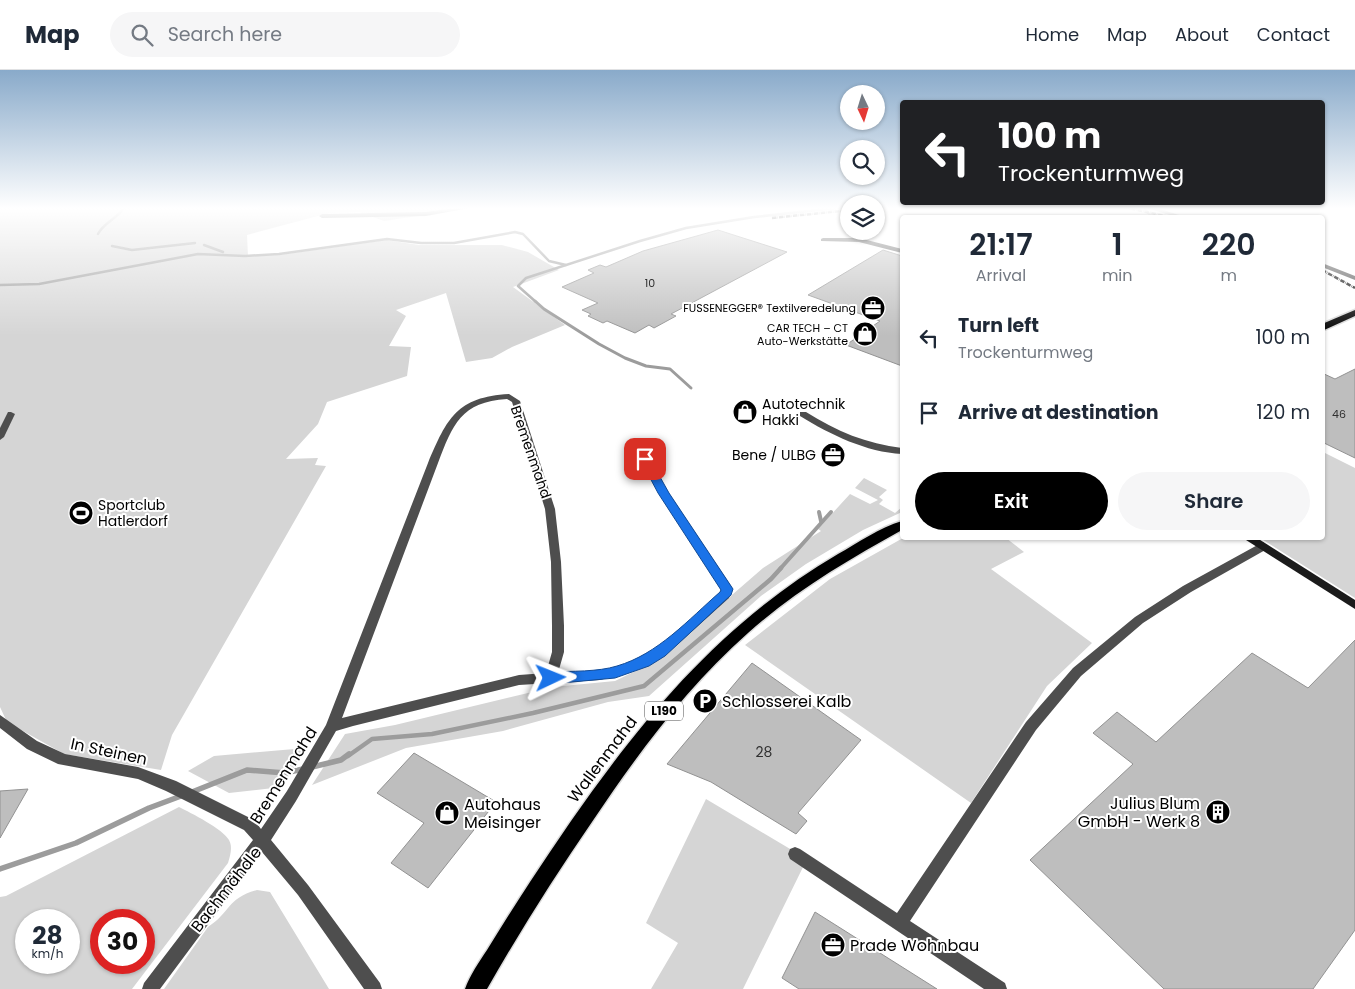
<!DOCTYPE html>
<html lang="en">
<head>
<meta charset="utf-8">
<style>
	:root { --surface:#fff; --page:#f6f6f7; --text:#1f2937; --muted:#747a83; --line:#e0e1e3; --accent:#000 }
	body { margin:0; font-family:Poppins,sans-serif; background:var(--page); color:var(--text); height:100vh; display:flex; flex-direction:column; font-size:19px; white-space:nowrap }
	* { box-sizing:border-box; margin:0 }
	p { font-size:16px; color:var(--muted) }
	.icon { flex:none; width:28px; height:28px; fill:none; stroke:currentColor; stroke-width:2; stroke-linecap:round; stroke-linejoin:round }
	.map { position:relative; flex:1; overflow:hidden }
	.sheet { position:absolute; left:900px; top:145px; width:425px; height:325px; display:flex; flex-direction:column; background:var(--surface); border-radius:5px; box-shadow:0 1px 4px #0004 }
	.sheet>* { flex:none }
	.hud { position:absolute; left:900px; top:30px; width:425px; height:105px; border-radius:5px; box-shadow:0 1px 4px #0004; background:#202124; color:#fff; overflow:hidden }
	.needle { width:32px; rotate:176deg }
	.controls { position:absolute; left:840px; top:15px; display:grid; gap:10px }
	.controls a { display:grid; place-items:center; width:45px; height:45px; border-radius:50%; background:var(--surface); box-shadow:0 1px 4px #0004; font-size:25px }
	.speed { position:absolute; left:15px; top:839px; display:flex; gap:10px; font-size:25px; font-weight:700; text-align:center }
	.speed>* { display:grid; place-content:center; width:65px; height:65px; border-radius:50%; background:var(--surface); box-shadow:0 1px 4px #0004; line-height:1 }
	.speed small { font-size:12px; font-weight:400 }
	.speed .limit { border:8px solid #d22; background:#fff; color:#111 }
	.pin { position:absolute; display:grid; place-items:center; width:42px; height:42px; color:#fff; margin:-21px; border-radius:10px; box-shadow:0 2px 8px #0006 }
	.me { position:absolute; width:55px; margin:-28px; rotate:88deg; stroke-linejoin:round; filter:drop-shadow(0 0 4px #0008) }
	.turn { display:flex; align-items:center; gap:18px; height:105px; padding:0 15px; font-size:22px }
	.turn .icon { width:65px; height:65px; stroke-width:2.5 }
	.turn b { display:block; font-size:35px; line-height:42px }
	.eta { display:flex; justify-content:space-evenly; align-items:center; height:85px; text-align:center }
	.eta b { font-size:30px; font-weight:600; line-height:35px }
	.primary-button { display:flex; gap:10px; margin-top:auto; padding:10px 15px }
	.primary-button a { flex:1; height:58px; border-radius:30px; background:var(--accent); color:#fff; font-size:20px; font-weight:600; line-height:58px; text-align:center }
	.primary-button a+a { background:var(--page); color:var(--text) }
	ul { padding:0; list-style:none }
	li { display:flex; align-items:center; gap:15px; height:75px; padding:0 15px }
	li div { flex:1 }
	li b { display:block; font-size:19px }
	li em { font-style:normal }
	header { display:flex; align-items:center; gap:30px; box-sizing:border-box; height:70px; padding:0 25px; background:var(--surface); border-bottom:1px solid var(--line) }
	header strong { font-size:24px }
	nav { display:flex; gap:28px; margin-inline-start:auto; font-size:18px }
	.search { width:350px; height:45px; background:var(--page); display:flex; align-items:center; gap:12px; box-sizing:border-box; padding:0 18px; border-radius:28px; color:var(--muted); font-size:19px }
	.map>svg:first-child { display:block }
</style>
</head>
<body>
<header>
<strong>Map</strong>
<div class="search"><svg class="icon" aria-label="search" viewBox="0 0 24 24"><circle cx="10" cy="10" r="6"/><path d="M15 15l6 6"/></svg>Search here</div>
<nav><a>Home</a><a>Map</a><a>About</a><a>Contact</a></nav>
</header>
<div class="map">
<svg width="1355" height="919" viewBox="0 0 1355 919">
	<rect width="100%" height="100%" fill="#fff"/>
	<!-- green -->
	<g fill="#d5d5d5" fill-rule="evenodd">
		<path d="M0,137H477L384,151L359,142L329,143L247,165L248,186L279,185L386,170L419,175H502L528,182L559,200L513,217L565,255L512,277L492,288L466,292L446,223L396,240L406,246L389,276L411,277L407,306L327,332L318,354L286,389L318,388L315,395L326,396L172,665L161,700L64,684L7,652L0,637Z"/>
		<path d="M1323,382L1355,398V528L1260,468H1322Z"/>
		<path d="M864,408L887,420L879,427L883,430L879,434L895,443L902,437V442L863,460L806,494L761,526L649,626L608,632L503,661L406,678L312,715L345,664L395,655L553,617L615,611L656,591L763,498L821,461L818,459L850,424L870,434L878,430L855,418Z"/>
		<path d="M903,468H1006L1024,482L991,499L1092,573L1047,616L971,733L745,575L830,509Z"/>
		<path d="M306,678L282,717L229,723L188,701L214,686Z"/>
		<path d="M706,729L807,789L743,919H651L678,873L646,853Z"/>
		<path d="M179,737C191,743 223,759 229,770C233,777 230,786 228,793L132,919H0V827L6,826ZM26,850H69V892H26ZM101,850H144V892H101Z"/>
		<path d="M257,820L270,822L329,919H164L208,857C230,843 227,828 257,820Z"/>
	</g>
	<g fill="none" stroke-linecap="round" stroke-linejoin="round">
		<!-- stream-far4 -->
		<g stroke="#9c9c9c" stroke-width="2.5">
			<path d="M1143,137L1153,148"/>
			<path d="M98,164C104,152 119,148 124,137"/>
			<path d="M204,175L223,182"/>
			<path d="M112,176L132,180L195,173"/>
			<path d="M0,215L39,214L198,184L245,186L279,184L387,169L421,173H454L515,162L523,164L549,191L566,195"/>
			<path d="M536,232L518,216L526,208L640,171L686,158L754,147L845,137"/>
		</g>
		<!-- stream-far3 -->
		<path stroke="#9c9c9c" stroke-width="3" d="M535,231L544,239L599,274L625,288L646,296L670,299L691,318"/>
		<!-- stream-far2 -->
		<g stroke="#9c9c9c" stroke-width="4">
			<path d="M819,442L821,451"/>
			<path d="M780,499L831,442"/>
		</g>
		<!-- stream-far1 -->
		<path stroke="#9c9c9c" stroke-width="4.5" d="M348,686L372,669L432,664L533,643L644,616L771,509L781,498"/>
		<!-- stream -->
		<g stroke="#9c9c9c" stroke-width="5.5">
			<path d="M312,697L341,690L349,684"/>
			<path d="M192,722L247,700L285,703L303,699"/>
			<path d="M0,799L76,773L149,738L181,726"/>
		</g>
	</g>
	<!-- building -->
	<g fill="#bebebe" stroke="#929292">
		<path d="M718,160L787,182L671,244L676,246L654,258L649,255L635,263L607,251L603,253L588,246L591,244L582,240L598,233L562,217L594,203L588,200L600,195L606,197L643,181Z"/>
		<path d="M883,180L902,186V296L846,275L880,251L808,225Z"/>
		<path d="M1355,299V388L1322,372V303L1335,309Z"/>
		<path d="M1355,570V860L1313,919H1164L1030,790L1133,694L1093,663L1117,642L1156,672L1252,583L1308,618Z"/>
		<path d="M752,593L861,670L798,743L807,751L796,764L711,712L667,694Z"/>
		<path d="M414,683L496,732L428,818L391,793L424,753L377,723Z"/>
		<path d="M28,719L0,768V721Z"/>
		<path d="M815,842L937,919H799L782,908Z"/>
	</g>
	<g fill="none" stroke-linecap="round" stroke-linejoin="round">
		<defs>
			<g id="primary">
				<path d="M1355,240V246L1322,261V254Z"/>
				<path d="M902,451V460C848,490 795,521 748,563C688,616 639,682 594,749C556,804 520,861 487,919H465C470,905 479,892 487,880C501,857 515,835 530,812C615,683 702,564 838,484C858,473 880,457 902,451Z"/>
			</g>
		</defs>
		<!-- primary casing -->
		<use href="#primary" stroke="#dbdbdb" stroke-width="3"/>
		<!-- street -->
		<g fill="#4e4e4e" fill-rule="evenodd">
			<path d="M462,137H475L426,146L322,148L319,146L322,144L426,142Z"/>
			<path d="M1144,137H1153L1189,148H1179Z"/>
			<path d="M823,168H859L902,179V183L859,172L821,171V169Z"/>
			<path d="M1322,193L1355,206V210L1322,197Z"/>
			<path d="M509,324L520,331L555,439L561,492L564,556V582L558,603C578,602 598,602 617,597C658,586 689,551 720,523L721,519L659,423L641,389L642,387H648L668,422L731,516L732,519L729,528L679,573L651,593L636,600L600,610L519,615L353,656L336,661L296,731L271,770L308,815L380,913L382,919H364L298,825L262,782L160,919H142L144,913L253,770L244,760L166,721L138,709L58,694L27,679L0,658V645L37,671L65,684L138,697L176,711L254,750L261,759L287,721L326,655L428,393C447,348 457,327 509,324ZM507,329L512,332L545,439L551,492L552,556V582L546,603L519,605L342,648L438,393C453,354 461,332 507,329Z"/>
			<path d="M8,342H11L15,344L4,367L0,370V358Z"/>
			<path d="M800,342H806C836,361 867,374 902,378V384C866,382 831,365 800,346Z"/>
			<path d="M1263,472L1268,476L1267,479L1191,522L1143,553L1081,606L1036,660L910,851L1005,913L1007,919H984L790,789L788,784L790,779L795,777L800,779L897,843L1026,652L1073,598L1135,547L1183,516Z"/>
		</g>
		<!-- secondary -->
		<path fill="#1b1b1b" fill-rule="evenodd" d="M1245,468H1257L1355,530V539L1246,470Z"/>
		<!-- primary -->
		<use href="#primary" fill="#000" fill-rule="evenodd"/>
		<!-- rail -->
		<g stroke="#000" stroke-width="2.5" stroke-dasharray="4.5 1 0.5 1" stroke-linecap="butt">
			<path d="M1124,137L1174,148"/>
			<path d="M876,138L884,137"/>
			<path d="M772,148L849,140"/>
			<path d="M1322,200L1355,218"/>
		</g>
	</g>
	<!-- sky -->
	<linearGradient id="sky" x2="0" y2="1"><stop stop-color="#89aaca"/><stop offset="0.52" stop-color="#fff"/><stop offset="1" stop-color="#fff" stop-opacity="0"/></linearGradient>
	<rect width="1355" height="266" fill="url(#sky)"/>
	<!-- route -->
	<path fill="#1a73e8" stroke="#114b97" d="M645,386L650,389L669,423L733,519L731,525L665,586L649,596L615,608L551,614L546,612L544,608L546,604L551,602C571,601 598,602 617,596C658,584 688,550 720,522L721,520L658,423L640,389Z"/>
	<!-- icons -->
	<defs>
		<symbol id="office-disc" viewBox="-11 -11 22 22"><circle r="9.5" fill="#000" stroke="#fff"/><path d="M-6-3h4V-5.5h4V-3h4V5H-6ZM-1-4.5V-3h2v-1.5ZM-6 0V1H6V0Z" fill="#fff"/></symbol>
		<symbol id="shop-disc" viewBox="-11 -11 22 22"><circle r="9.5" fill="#000" stroke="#fff"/><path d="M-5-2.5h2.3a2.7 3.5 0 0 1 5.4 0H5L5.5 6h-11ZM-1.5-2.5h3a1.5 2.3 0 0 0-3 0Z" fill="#fff"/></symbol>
		<symbol id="stadium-disc" viewBox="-11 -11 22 22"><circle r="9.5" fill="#000" stroke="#fff"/><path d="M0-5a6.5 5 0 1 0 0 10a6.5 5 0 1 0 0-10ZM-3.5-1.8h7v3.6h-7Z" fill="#fff"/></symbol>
		<symbol id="parking-disc" viewBox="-11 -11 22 22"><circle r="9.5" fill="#000" stroke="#fff"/><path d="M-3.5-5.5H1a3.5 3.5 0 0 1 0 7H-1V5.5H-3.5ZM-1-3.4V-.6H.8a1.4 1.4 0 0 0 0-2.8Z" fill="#fff"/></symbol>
		<symbol id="building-disc" viewBox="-11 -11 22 22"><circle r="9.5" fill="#000" stroke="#fff"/><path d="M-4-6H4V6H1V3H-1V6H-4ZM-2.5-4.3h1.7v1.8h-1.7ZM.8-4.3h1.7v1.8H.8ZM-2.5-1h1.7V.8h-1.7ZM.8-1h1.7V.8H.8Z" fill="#fff"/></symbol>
	</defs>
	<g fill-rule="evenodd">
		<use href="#office-disc" x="859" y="224" width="28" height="28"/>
		<use href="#shop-disc" x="851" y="250" width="28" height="28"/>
		<use href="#shop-disc" x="731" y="328" width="28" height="28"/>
		<use href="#office-disc" x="819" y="371" width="28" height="28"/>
		<use href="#stadium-disc" x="67" y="429" width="28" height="28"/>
		<use href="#parking-disc" x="691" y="617" width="28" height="28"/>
		<use href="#building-disc" x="1204" y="728" width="28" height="28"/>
		<use href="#shop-disc" x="433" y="729" width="28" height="28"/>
		<use href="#office-disc" x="819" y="861" width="28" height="28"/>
	</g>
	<g text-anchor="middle" stroke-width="4" stroke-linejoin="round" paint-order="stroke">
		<!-- number labels -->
		<g font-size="11" fill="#303030">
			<text x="650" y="217">10</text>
			<text x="1339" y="348">46</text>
		</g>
		<!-- far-poi labels -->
		<g font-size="11" fill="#000" stroke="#fff" text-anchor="end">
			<text x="856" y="242">FUSSENEGGER® Textilveredelung</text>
			<text x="848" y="262">CAR TECH – CT<tspan x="848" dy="13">Auto-Werkstätte</tspan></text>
		</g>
		<!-- shield labels -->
		<rect fill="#fff" stroke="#4c4c4c" stroke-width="1" x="645" y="631.5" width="38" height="19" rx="4"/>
		<g font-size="12" font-weight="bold" fill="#000">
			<text x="664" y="645">L190</text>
		</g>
		<!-- poi labels -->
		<g font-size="14" fill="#000" stroke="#fff" text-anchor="start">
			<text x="762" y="339">Autotechnik<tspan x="762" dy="16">Hakki</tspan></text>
			<text x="816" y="390" text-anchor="end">Bene / ULBG</text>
			<text x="98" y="440">Sportclub<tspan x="98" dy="16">Hatlerdorf</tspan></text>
		</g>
		<!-- street labels -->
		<g font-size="14" fill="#000" stroke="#fff">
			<text transform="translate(531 382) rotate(71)" y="5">Bremenmahd</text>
		</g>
		<!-- near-number labels -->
		<g font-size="14" fill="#303030">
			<text x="764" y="687">28</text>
		</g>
		<!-- near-poi labels -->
		<g font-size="16" fill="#000" stroke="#fff" text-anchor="start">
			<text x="722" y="637">Schlosserei Kalb</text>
			<text x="1200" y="739" text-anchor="end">Julius Blum<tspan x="1200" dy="18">GmbH - Werk 8</tspan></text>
			<text x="464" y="740">Autohaus<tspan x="464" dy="18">Meisinger</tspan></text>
			<text x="850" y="881">Prade Wohnbau</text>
		</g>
		<!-- near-street labels -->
		<g font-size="16" fill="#000" stroke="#fff">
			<text transform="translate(109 681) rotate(12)" y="6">In Steinen</text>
			<text transform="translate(602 689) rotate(-53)" y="6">Wallenmahd</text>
			<text transform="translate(283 705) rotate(-58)" y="6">Bremenmahd</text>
			<text transform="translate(226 819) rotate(-52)" y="6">Bachmähdle</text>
		</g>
	</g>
</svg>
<div class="controls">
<a><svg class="needle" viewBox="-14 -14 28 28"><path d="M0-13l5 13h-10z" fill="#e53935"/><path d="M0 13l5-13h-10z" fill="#747a83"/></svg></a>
<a><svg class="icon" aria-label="search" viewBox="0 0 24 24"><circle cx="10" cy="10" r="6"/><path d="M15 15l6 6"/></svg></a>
<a><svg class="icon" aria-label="layers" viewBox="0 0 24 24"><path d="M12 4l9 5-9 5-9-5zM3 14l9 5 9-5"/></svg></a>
</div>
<div class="speed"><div>28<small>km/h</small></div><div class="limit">30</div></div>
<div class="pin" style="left:645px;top:389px;background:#d93025"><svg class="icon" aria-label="arrive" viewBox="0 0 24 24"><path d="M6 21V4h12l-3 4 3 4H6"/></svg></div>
<svg class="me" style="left:551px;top:608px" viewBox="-20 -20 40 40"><path d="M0-17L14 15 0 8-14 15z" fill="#1a73e8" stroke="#fff" stroke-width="4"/></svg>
<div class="hud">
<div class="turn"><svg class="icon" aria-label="left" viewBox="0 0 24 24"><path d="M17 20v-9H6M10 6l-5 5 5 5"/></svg><div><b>100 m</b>Trockenturmweg</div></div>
</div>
<section class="sheet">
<div class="eta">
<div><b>21:17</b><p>Arrival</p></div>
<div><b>1</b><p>min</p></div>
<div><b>220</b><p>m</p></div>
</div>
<ul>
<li><svg class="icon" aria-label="left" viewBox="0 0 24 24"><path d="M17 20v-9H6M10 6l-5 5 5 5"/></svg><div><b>Turn left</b><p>Trockenturmweg</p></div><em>100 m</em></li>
<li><svg class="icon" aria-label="arrive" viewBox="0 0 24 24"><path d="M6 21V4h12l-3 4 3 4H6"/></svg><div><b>Arrive at destination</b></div><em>120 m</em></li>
</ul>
<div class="primary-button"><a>Exit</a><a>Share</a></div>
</section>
</div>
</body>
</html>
